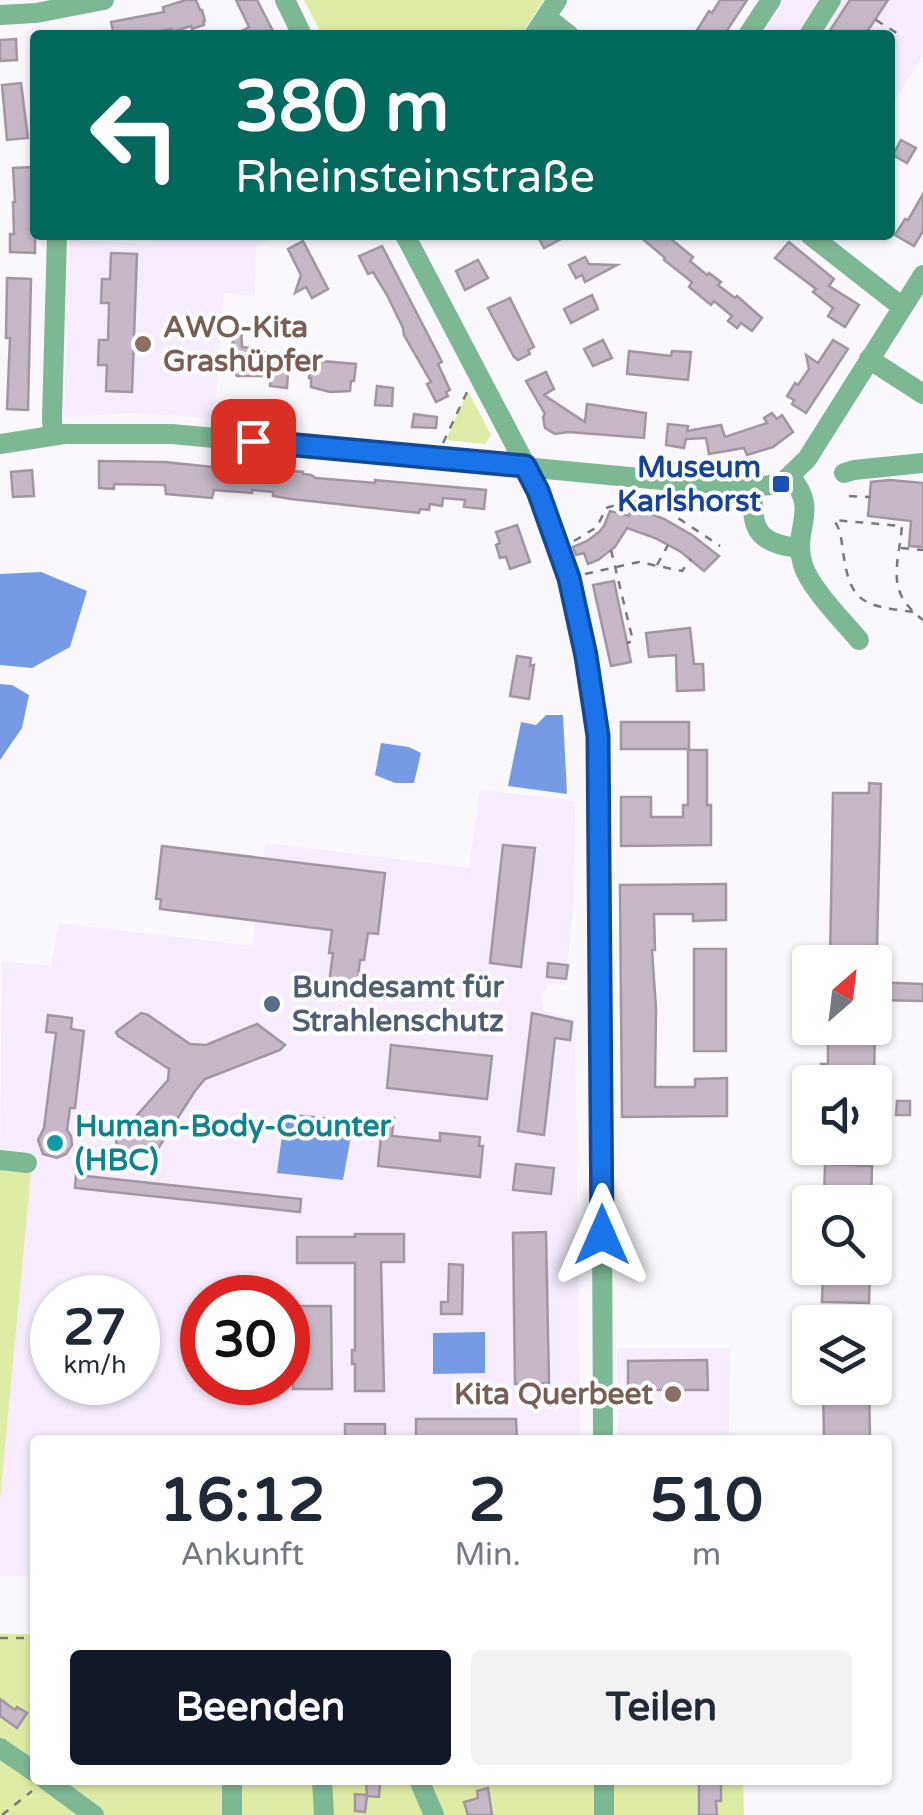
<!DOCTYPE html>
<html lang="de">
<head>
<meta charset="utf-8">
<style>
	:root { --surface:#fff; --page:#f2f2f3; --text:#1f2937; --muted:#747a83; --accent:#111827 }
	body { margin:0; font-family:"Varela Round",sans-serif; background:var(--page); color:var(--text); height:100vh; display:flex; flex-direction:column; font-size:38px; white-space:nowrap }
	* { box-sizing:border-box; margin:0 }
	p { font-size:32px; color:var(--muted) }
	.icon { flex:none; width:55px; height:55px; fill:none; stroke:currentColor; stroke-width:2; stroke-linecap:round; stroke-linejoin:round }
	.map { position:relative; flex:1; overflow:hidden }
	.drawer { position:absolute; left:30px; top:1435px; width:862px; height:350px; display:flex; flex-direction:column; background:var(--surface); border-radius:10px; box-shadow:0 2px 8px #0004 }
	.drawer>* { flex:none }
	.top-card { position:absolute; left:30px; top:30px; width:865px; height:210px; border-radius:10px; box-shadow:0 2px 8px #0004; background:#00695c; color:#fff; overflow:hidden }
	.needle { width:65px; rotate:28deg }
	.controls { position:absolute; left:792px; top:945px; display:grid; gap:20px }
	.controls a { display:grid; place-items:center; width:100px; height:100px; border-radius:10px; background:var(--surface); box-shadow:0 2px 8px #0004; font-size:50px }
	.speed { position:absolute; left:30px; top:1275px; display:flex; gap:20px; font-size:50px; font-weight:700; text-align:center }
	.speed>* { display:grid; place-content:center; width:130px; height:130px; border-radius:50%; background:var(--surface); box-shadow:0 2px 8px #0004; line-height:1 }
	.speed small { font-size:25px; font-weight:400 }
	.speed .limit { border:15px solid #d22; background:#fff; color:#111 }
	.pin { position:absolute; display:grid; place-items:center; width:85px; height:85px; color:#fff; margin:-42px; border-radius:20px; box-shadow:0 5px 15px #0006 }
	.me { position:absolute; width:110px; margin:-55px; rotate:0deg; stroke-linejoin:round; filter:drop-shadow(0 0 8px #0008) }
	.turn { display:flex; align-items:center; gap:35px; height:210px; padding:0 40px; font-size:45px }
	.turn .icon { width:130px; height:130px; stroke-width:2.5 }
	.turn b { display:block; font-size:70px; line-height:85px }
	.eta { display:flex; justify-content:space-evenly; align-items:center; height:170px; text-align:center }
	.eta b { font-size:60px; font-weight:700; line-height:70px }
	.action { display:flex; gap:20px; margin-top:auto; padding:20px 40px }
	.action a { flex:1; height:115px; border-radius:10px; background:var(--accent); color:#fff; font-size:40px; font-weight:700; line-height:115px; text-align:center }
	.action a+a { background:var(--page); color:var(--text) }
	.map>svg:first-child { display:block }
</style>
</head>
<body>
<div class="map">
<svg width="923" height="1815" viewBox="0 0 923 1815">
	<rect width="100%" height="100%" fill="#faf7fd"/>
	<!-- built -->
	<g fill="#f6ecfe" fill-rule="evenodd">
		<path d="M785,0H923V56L890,107V35H762Z"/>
		<path d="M153,235H277L256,246L255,296L224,293L214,418L131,413L64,417L70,240L152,244Z"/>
		<path d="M480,790L575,801L574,899L565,985L548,983L547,990L541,993L544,1011L575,1019L580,1440H35V1576H0V1501L32,1163L0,1158L2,961L51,966L59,923L252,946L265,843L469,868ZM52,1298H138V1382H52ZM202,1298H288V1382H202Z"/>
		<path d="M617,1348H730L729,1440H618Z"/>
	</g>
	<!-- green -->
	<g fill="#deeca5">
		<path d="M304,0H544L521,35H322Z"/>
		<path d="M468,391L491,435L485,444L446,440Z"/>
		<path d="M0,1169L31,1173L0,1501Z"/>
		<path d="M0,1634H35V1780H743L744,1815H0Z"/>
	</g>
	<!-- water -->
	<g fill="#769be5">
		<path d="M41,572L87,591L70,647L32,668L0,665V574Z"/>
		<path d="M0,684L12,685L29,695L22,728L0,760Z"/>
		<path d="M546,715H563L567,794L508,786L521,722L536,725Z"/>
		<path d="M381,743L409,747L421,753L414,783H395L375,775Z"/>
		<path d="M285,1113L335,1118L352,1130L343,1180L277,1173Z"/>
		<path d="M485,1332V1373L433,1374V1333Z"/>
	</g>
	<!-- building -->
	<g fill="#c6b8c6" stroke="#a296a2" stroke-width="2.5">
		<path d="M186,0H196L200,10H202L205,21L203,22L204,25L192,29L191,26L172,32L171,29L141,35H114L111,22L164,12L163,7Z"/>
		<path d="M236,0H257L275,35H234L249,27Z"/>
		<path d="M720,0H747L724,35H694L709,11L712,13Z"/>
		<path d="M850,0H888L865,35H827Z"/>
		<path d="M16,39L17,60L0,61V40Z"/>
		<path d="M21,83L28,138L7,140L2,85Z"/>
		<path d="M901,140L916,148L907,163L893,155Z"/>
		<path d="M31,167L35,201V253L10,252V234H14L13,202H15L13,168Z"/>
		<path d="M923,194V231L914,246L895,235L905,219L908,220Z"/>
		<path d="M537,235H569L544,248Z"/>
		<path d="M638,235H666L693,257L690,261L707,275L709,273L721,282L718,285L735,298L737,296L762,318L752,331L741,323L737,328L728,321L732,316L714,301L711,305L689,287L692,282L664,260L665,258Z"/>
		<path d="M303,241L328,289L312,298L306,287L295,293L301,275L288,249Z"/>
		<path d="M789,242L834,279L829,286L859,305L845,327L828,316L833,308L813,292L816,289L775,258Z"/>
		<path d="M382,246L442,362L438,364L450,390L446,392L448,396L436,402L427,384L431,382L404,335L403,328L387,295L373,272L368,274L359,256Z"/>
		<path d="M111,253L137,254L132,392L106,391L107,365H98L99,340H108L109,303H101L102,279H110Z"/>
		<path d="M585,257L589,264L617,265L585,282L582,275L576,278L569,265Z"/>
		<path d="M478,260L488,278L465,290L456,271Z"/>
		<path d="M7,278L31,279L28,410L7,409L10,338H6Z"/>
		<path d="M592,295L598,309L571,323L564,309Z"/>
		<path d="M510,298L534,347L528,350L530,354L518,360L514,357L488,308Z"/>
		<path d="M234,324H241L242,347L258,349V352L289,355L287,388L270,386L271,376H237L235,373L236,364L231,363Z"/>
		<path d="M603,340L612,358L593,366L584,349Z"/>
		<path d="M833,340L848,349L806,413L792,404L794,400L787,396L795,383L798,385L809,369L806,355L818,363Z"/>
		<path d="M629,351L671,356L672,351L691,352L688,380L627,374Z"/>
		<path d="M310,360L356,364L354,381H351L350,391L330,392L311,387V378H309Z"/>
		<path d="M546,372L554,389L544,395L585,422L587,404L646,413L644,438L568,432L555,434L545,428L543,417L545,414L526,381Z"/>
		<path d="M377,386L393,388L392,406L375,405Z"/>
		<path d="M772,413L777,419L782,415L793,432L773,447L747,455L744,448L709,454L706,438L686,439L684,448L666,445L668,424L688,426L687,431L721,425L725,437L767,423L764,418Z"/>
		<path d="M414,414L437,417L436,428L412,427Z"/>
		<path d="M99,461L165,462L270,473L283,472V470L303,472V474L311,475L316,478L375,483V480L486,490L484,509L464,507L465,500L443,498L442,506L430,504L429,510L420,509L419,513L291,499L273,496V492L252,490V493L214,490L212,498L166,494L165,485L114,484V489L99,488Z"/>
		<path d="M32,470L34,496L13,497L11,472Z"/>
		<path d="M890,480L923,483V547L909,546L911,521L868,516L871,482Z"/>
		<path d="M632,507L664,519L692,535L719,556L704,571L681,552L655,538L627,528L615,547L598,560L588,564L584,553L576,555L573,547L587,541L599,532L604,526L610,511L629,516Z"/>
		<path d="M517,525L530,562L510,569L506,557L500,558L496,545L500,543L496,532Z"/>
		<path d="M614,581L631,662L611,666L593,585Z"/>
		<path d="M690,628L694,664H703L704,690L677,691L676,655L649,657L646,633Z"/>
		<path d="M517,656L531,658L530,666L534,665L529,699L510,696Z"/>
		<rect x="621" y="722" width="68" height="27"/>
		<path d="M688,750H707V805H711V845L621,846V797H651V817H683V805H688Z"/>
		<path d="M869,783L881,784L877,946H862V962H830L833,793H869Z"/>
		<path d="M503,845L535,848L521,967L490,963Z"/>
		<path d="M162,846L385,873L378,934L368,933L364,960H360L356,995L328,991L333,953H329L332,930L160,909L161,899H156Z"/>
		<path d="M726,884V920L693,921V914H654L655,950H652L656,1009L655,1087H695V1079L727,1078V1116L622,1117L620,885Z"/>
		<rect x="694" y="949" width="32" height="102"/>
		<path d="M548,963L568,965L566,979L547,977Z"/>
		<path d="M875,982L923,984V1001L875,1000Z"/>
		<path d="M141,1013L148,1015L190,1044L206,1045L257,1024L285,1045L280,1050L205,1079L195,1091L154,1155L119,1149L116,1142L118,1137L168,1080L169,1069L118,1036L116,1032Z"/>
		<path d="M532,1013L572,1022L570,1040L555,1038L544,1135L518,1131Z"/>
		<path d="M48,1015L72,1018L71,1029L84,1031L75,1108H70L67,1130L71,1136L72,1145L66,1154L57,1158L43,1154L38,1140L44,1128L56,1033L46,1032Z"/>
		<path d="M828,1028H875L874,1082H827V1077H821V1064H828Z"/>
		<path d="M391,1045L492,1056L487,1099L387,1088Z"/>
		<path d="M897,1101H910V1115H896Z"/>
		<path d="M383,1117L394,1118L392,1136L440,1141V1133L480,1137L479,1146H483L480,1177L378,1166Z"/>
		<path d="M516,1164L554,1168L551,1194L513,1190Z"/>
		<path d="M825,1164L872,1166L871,1202H824Z"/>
		<path d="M76,1175L301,1199L300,1212L75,1188Z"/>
		<path d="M546,1232L549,1383L515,1384L513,1233Z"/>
		<path d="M355,1234H404V1262H381L384,1391H355V1364H352V1350H355V1263H297V1237H355Z"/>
		<path d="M449,1264L463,1265L462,1314H441V1302H448Z"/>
		<path d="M823,1268H870L869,1303L822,1302Z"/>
		<path d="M293,1306H331L332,1389H293Z"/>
		<path d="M707,1360L708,1390H628V1361Z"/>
		<path d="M823,1388H869L870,1440H824Z"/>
		<path d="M416,1419H516L517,1440H416Z"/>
		<rect x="345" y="1424" width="40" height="16"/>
		<path d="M0,1699L15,1710L17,1707L27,1713L17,1728L0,1716Z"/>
		<path d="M699,1780H721V1801H716L717,1815H699Z"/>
		<path d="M366,1781L380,1782L379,1797L367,1796L365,1812L355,1811V1794L367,1795Z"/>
		<path d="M488,1788L492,1815H468L464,1802L478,1798L477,1791Z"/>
	</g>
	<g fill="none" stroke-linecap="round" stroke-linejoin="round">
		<!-- path -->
		<g stroke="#7b787d" stroke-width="2.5" stroke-dasharray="8 8" stroke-linecap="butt">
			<path d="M876,20L903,37"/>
			<path d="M443,443L467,392"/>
			<path d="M849,496L870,497"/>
			<path d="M634,501L672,514L720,546"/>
			<path d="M574,541L597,527L606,508L632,500V493"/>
			<path d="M901,548L923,550"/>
			<path d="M611,550L633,641L627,643"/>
			<path d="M657,565L668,545"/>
			<path d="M585,574L639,562L682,571L691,559"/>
			<path d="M913,612C864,605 850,605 843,551C841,539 841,530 834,520L902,526C898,568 885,591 923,620"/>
			<path d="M0,1638H35"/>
			<path d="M2,1815L32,1791"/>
		</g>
		<!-- minor -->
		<g stroke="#7db895" stroke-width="20">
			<path d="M285,0L302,35"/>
			<path d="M0,15L36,13L104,0"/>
			<path d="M546,17L569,35"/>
			<path d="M534,35L557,0"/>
			<path d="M748,35L771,0"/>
			<path d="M809,35L831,0"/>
			<path d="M405,235L533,479L559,548L574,596L586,656L598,736L600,784L603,1440"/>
			<path d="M810,235L902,307"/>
			<path d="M869,359L923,394"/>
			<path d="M53,435L52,419L57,235"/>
			<path d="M0,444L64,434H172L651,479L753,487L781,484L807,459L923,275"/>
			<path d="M844,473L854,470L923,463"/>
			<path d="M790,476C821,512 791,528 803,565C810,588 843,621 859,640"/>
			<path d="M753,487C751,525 754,544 799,548"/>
			<path d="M0,1160L27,1163"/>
			<path d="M0,1748L35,1772"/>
			<path d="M46,1780L94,1815"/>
			<path d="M322,1780L324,1815"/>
			<path d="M419,1780L434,1815"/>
			<path d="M604,1780V1815"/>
			<path d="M232,1815V1780"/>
		</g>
	</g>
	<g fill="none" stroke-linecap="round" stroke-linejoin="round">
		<defs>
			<path id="route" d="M253,441L525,466L538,491L569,578L586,656L598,736L602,1235"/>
		</defs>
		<!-- route casing -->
		<use href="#route" stroke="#114b97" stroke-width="25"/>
		<!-- route -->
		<use href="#route" stroke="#1a73e8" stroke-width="18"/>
	</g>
	<!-- markers -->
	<g fill="#8d6e63" stroke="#fff" stroke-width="4">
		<circle cx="143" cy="344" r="10"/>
		<circle cx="673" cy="1394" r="10"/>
	</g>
	<rect fill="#1a4fb4" stroke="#fff" stroke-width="4" x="771" y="474" width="20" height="20" rx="5"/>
	<circle fill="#5c6f8a" stroke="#fff" stroke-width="4" cx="272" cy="1004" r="10"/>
	<circle fill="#0f9aa8" stroke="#fff" stroke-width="4" cx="55" cy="1143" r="10"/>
	<g text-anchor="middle" stroke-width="8" stroke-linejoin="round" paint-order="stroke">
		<!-- education labels -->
		<g font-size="30" font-weight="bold" fill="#785e54" stroke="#fff" text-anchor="start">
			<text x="163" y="337">AWO-Kita<tspan x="163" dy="34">Grashüpfer</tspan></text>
			<text x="653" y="1404" text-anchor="end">Kita Querbeet</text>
		</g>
		<!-- transit labels -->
		<g font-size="30" font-weight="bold" fill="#164399" stroke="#fff" text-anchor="end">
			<text x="761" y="477">Museum<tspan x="761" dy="34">Karlshorst</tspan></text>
		</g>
		<!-- service labels -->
		<g font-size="30" font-weight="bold" fill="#4e5e75" stroke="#fff" text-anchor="start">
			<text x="292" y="997">Bundesamt für<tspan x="292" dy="34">Strahlenschutz</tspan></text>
		</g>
		<!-- culture labels -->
		<g font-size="30" font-weight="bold" fill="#0d838f" stroke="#fff" text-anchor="start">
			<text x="75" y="1136">Human-Body-Counter<tspan x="75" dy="34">(HBC)</tspan></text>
		</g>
	</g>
</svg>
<div class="controls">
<a><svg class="needle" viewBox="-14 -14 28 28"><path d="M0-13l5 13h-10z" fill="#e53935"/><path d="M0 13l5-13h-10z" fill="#747a83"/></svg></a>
<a><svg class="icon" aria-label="sound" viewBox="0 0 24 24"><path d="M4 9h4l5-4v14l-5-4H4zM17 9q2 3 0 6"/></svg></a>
<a><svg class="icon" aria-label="search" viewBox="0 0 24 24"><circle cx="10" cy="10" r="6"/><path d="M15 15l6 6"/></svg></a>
<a><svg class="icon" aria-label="layers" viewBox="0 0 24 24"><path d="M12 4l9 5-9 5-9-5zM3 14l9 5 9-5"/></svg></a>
</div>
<div class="speed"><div>27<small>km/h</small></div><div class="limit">30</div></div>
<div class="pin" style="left:253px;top:441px;background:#d93025"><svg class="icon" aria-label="arrive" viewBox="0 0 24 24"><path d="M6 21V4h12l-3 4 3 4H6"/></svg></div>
<svg class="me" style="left:602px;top:1235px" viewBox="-20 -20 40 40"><path d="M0-17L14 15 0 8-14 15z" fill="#1a73e8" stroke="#fff" stroke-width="4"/></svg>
<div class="top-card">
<div class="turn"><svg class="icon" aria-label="left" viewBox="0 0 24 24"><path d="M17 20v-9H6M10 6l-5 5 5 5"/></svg><div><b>380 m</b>Rheinsteinstraße</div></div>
</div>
<section class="drawer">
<div class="eta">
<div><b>16:12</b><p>Ankunft</p></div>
<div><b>2</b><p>Min.</p></div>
<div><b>510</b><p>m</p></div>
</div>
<div class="action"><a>Beenden</a><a>Teilen</a></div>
</section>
</div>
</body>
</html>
